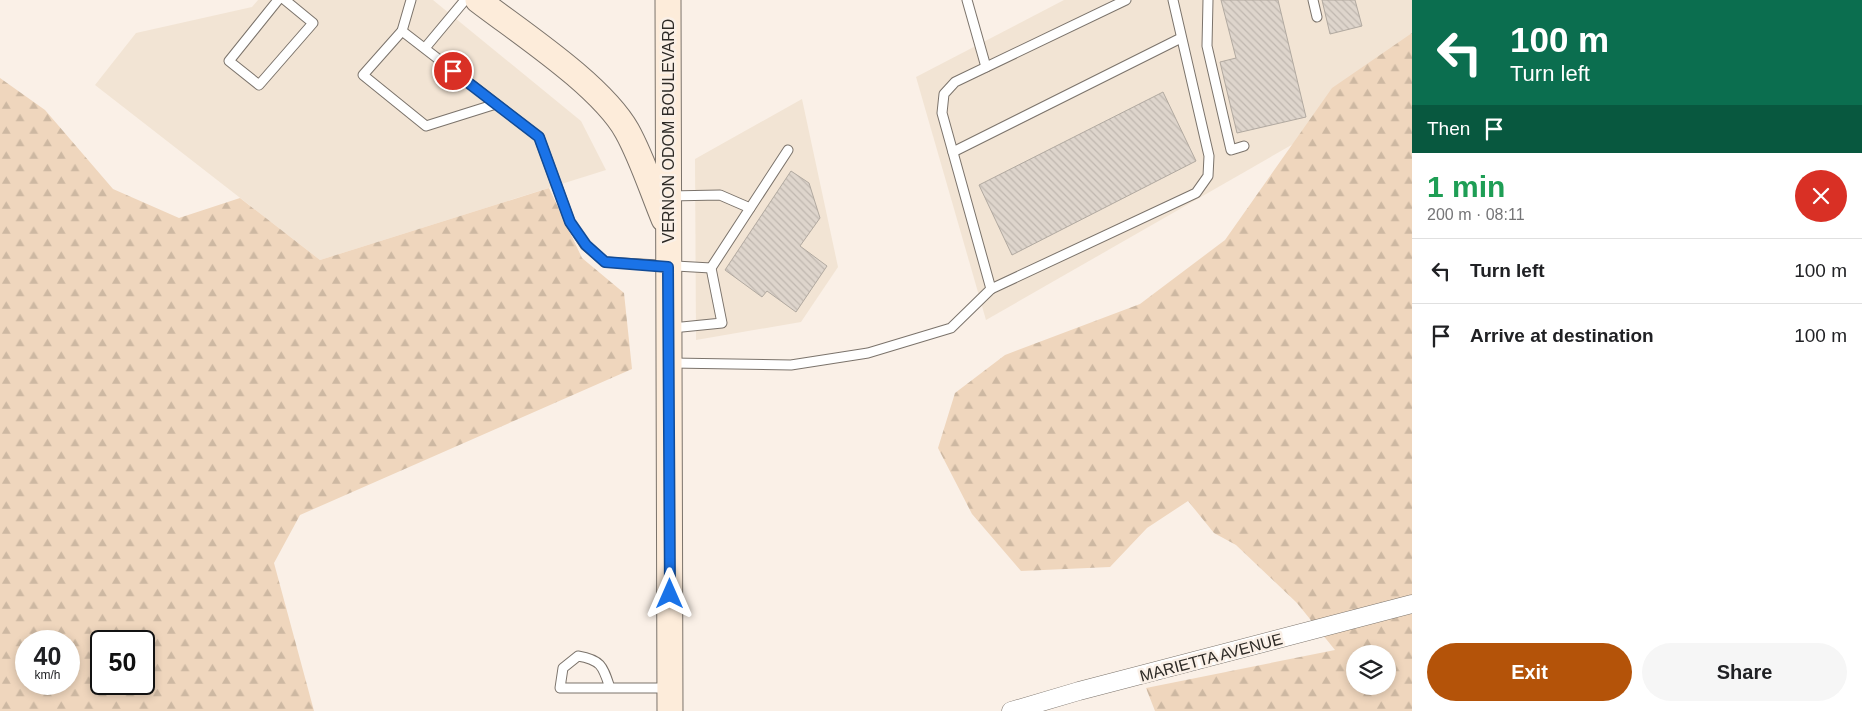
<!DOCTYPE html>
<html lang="en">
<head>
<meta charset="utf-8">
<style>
	:root { --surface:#fff; --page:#f6f6f6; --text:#202124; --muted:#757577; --line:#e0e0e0; --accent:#b45309 }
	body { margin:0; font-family:Helvetica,sans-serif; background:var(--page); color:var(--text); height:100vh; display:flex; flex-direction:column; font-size:19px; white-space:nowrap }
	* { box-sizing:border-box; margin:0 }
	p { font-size:16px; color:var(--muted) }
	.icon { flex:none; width:28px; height:28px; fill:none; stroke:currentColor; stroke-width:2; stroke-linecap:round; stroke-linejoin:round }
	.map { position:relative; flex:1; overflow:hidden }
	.side { display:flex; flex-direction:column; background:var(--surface); width:450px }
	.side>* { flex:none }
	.banner { background:#0b6e4f; color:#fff; overflow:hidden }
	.tools { position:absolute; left:1346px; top:645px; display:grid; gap:10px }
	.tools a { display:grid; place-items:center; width:50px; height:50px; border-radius:50%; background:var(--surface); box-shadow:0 2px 8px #0003; font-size:25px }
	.speed { position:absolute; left:15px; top:630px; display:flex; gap:10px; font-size:25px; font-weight:700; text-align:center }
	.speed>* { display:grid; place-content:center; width:65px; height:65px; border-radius:50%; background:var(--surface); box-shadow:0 2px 8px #0003; line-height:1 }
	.speed small { font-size:12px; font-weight:400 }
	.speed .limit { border:2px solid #111; border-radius:8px; background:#fff; color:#111 }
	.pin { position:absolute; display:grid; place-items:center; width:42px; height:42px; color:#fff; margin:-21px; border:2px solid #fff; border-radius:50%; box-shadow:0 1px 5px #0007 }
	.me { position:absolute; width:55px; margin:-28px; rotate:0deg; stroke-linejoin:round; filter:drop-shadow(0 0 4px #0008) }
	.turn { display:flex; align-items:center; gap:18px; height:105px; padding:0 15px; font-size:22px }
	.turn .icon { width:65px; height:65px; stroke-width:2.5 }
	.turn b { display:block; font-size:35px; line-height:42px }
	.then { display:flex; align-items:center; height:48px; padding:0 15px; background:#0003; gap:10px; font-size:19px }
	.round { display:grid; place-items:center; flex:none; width:52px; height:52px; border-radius:26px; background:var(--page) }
	.summary { display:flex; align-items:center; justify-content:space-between; height:85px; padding:0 15px }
	h1 { font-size:30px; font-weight:600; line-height:38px; color:#1e9e55 }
	.primary-button { display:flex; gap:10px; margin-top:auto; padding:10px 15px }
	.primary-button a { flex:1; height:58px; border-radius:30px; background:var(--accent); color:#fff; font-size:20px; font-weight:600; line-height:58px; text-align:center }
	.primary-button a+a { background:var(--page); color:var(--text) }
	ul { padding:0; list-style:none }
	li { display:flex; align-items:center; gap:15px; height:65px; padding:0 15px; border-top:1px solid var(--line) }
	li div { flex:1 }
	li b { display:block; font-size:19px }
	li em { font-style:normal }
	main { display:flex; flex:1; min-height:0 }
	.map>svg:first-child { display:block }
</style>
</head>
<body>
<main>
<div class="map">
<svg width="1412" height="711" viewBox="0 0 1412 711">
	<defs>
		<pattern id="forest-firs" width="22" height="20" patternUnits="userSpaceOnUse" patternTransform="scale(1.25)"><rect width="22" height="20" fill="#efd6bd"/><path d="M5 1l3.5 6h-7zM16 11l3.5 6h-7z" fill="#cdb8a2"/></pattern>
		<pattern id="building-back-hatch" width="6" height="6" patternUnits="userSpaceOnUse" patternTransform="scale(1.25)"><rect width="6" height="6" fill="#ded5cc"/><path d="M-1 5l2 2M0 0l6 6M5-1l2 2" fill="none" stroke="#bfb7af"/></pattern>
	</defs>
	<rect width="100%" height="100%" fill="#faf0e7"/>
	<!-- built -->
	<g fill="#f2e4d4">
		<path d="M258,0H433L581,121L606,170L320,260L95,85L136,33L252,7Z"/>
		<path d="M1064,0H1412V76L986,320L916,77Z"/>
		<path d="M802,99L838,267L801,322L696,340L695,159Z"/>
	</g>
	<!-- forest -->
	<g fill="url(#forest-firs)" fill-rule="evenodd">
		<path d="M1412,33V711H1155L1146,688L1335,650L1297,603L1236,545L1214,533L1188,501L1147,528L1110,567L1021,571L972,514L938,448L955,393L1005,355L1140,304L1225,240L1332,88ZM1355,654H1388V686H1355Z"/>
		<path d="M0,78L45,110L113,189L179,218L240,198L320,260L549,188L582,258L624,293L632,369L300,515L274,563L314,711H0ZM26,641H69V684H26ZM101,641H144V684H101Z"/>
	</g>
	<!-- building -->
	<g fill="url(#building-back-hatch)" stroke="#b1a9a0">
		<path d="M1221,0H1278L1306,117L1237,133L1220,62L1236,58Z"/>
		<path d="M1322,0H1355L1362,26L1330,34Z"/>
		<path d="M1163,92L1196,161L1012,255L979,185Z"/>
		<path d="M791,171L809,183L820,218L800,246L827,266L796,312L767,291L762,297L725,270Z"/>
	</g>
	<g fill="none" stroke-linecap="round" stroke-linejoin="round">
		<defs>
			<g id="service">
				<path d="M278,0L229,61L259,85L313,23L285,0"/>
				<path d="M411,0L402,31L363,75L426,126L496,104"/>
				<path d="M967,0L986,67"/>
				<path d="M1208,0L1207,46L1231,150L1244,146"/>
				<path d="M1313,0L1317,17"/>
				<path d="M402,31L539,137L570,222L585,245L605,262L711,268"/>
				<path d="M425,48L465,0"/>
				<path d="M953,152L1181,38"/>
				<path d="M669,196L720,195L750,208"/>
				<path d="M991,289L1196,193L1208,176L1209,156L1173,0"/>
				<path d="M672,328L722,323L711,268L788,150"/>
				<path d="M672,363L791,365L868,353L951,328L991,289L942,113L944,94L955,82L1126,0"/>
				<path d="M610,688C603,667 602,660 578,656L563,668L560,688H670"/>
			</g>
			<path id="minor" d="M1011,711L1079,691L1412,604"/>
			<g id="secondary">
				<path d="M478,0C521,33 601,85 627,131C642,158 652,190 664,219"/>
				<path d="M668,0L670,711"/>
			</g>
		</defs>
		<!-- service casing -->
		<use href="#service" stroke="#7b736b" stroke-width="11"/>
		<!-- minor casing -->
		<use href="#minor" stroke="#7b736b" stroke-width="19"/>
		<!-- secondary casing -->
		<use href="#secondary" stroke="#7b736b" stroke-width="27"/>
		<!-- service -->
		<use href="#service" stroke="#fff" stroke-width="9"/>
		<!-- minor -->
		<use href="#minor" stroke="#fff" stroke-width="18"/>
		<!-- secondary -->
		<use href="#secondary" stroke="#fdecda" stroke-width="25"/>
	</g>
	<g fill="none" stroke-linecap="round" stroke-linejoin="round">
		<defs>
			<path id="route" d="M453,71L539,137L570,222L586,245L605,262L668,267L670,594"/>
		</defs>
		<!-- route casing -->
		<use href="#route" stroke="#114b97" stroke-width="12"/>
		<!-- route -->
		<use href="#route" stroke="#1a73e8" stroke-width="9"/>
	</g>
	<g text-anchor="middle" stroke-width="5" stroke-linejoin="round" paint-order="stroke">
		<!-- street labels -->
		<g font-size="16" fill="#2d2a26" stroke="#faf0e7">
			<text transform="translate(668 131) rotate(-90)" y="6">VERNON ODOM BOULEVARD</text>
			<text transform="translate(1211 657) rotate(-15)" y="6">MARIETTA AVENUE</text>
		</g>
	</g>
</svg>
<div class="tools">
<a><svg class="icon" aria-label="layers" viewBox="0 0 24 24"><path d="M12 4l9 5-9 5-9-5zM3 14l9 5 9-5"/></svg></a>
</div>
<div class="speed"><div>40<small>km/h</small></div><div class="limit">50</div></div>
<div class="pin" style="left:453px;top:71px;background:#d93025"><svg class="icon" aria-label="arrive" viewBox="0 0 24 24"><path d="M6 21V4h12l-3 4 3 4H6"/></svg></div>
<svg class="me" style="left:670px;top:594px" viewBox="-20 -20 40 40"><path d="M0-17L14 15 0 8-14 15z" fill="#1a73e8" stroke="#fff" stroke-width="4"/></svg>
</div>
<section class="side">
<div class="banner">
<div class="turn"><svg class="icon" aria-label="left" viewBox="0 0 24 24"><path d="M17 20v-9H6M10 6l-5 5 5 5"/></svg><div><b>100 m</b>Turn left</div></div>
<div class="then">Then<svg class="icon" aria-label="arrive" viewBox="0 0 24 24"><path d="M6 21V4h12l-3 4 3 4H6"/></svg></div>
</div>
<div class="summary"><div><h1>1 min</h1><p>200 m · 08:11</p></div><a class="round" style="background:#d93025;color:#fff"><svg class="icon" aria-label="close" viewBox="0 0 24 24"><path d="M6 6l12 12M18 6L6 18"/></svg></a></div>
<ul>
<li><svg class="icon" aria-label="left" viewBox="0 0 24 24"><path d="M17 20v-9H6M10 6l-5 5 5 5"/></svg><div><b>Turn left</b></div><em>100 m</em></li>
<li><svg class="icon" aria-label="arrive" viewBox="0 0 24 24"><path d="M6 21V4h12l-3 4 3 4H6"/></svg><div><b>Arrive at destination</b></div><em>100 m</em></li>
</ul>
<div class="primary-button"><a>Exit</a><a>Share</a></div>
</section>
</main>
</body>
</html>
